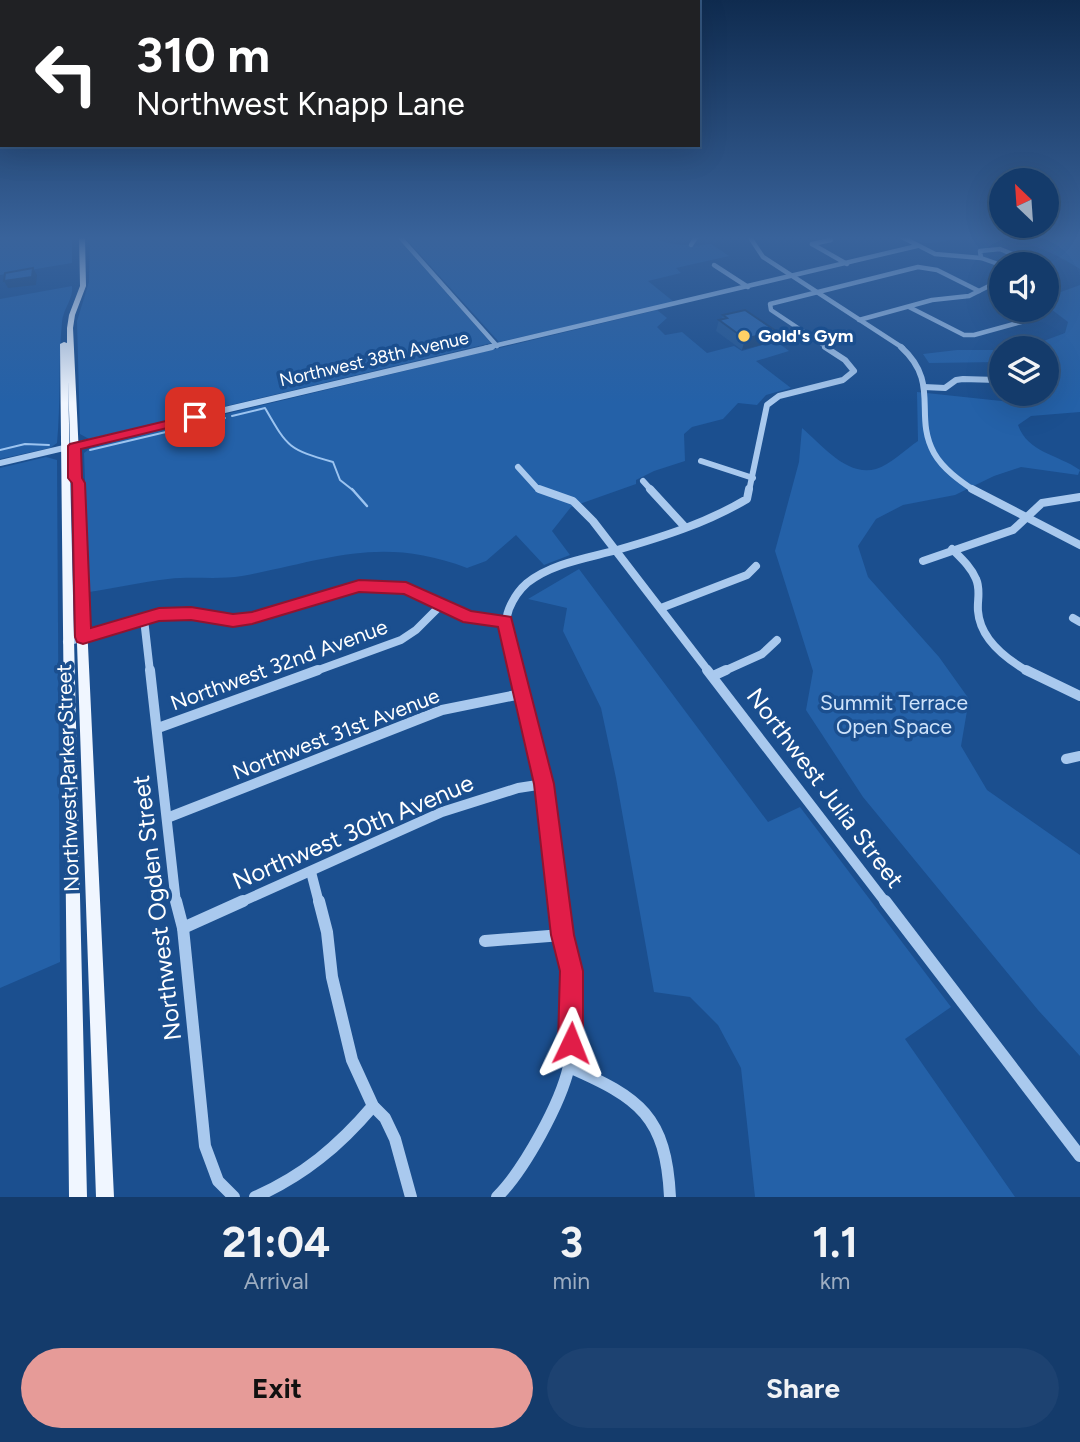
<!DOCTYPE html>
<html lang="en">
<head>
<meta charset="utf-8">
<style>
	:root { --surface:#143b6b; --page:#1d4271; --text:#f1f3f6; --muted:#9dadc1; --line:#33557e; --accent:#e69b98 }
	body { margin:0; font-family:Figtree,sans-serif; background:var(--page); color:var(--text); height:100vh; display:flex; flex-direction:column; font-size:26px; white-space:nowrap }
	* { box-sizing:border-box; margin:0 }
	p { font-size:23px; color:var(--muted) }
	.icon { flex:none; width:38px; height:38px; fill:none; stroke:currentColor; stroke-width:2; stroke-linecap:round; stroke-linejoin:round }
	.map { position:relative; height:1197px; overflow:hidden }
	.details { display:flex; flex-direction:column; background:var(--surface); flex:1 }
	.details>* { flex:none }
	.banner { position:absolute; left:0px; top:0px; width:700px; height:147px; box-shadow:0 7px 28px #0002,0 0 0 2px var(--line); background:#202124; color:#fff; overflow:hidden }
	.needle { width:46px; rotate:335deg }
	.tools { position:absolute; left:989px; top:168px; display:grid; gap:14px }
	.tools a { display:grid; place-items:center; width:70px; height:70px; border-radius:50%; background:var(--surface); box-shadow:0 7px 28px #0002,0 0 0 2px var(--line); font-size:35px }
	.pin { position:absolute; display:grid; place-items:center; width:60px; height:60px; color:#fff; margin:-30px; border-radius:14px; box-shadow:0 4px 10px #0006 }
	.me { position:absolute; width:77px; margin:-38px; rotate:2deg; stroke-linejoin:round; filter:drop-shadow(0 0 5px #0008) }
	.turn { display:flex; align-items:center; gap:24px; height:147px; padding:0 21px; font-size:32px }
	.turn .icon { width:91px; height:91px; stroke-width:2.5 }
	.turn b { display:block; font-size:49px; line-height:60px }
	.eta { display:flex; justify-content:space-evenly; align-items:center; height:119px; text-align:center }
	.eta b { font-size:42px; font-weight:700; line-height:49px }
	.primary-button { display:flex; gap:14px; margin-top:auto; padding:14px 21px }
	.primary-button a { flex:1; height:80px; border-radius:42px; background:var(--accent); color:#111; font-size:28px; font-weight:700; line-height:80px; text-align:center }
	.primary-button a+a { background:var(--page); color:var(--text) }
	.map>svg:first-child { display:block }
</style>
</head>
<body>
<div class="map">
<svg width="1080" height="1197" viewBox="0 0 1080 1197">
	<rect width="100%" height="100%" fill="#1b4f8f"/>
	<!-- green -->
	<g fill="#2461a8">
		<path d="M0,236H72V263L0,275Z"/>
		<path d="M90,236H368L371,238L396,236L491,343L89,439L80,434L77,321L89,282Z"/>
		<path d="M421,236L516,239L530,236H640L674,244L695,246L711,244L729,256L676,268L681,273L648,281L674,302L499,342L406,239Z"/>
		<path d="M903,236H1080V269C1048,248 1010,235 971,237C942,239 931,250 903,236Z"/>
		<path d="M1080,285V412L1031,416L1018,425C1028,453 1057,454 1080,470L1078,475L1021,467L994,476L955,495L903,505L876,519L858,546L868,577L939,657L969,699L961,746L987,790L1080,855V1056L1038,1010L863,797L806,710L813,671L775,551L799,462L802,428C822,445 847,477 876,469C890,465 906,449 918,441L917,392L1011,402L1036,394H1046L1047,386L1051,383L1047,374L1046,348H1014L1038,343L1065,333L1068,322L1047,306V297Z"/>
		<path d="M72,286C74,298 63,309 62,322C58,362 61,403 57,443L50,448L0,459V299Z"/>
		<path d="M657,310L667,318L657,327L665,335L682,332L707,353L734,346L742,351L776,341L789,351L756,361L791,388L766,395L757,405L738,403L723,419L692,427L684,434L685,461L654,471L636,480V484L571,507L552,531L570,555L544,565L516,535L486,561L467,568C380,535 328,560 242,576C218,580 192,576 168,579C141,582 115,588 89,592L84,453L93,446Z"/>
		<path d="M957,350H1001V362L929,363L923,354Z"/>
		<path d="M46,457L57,460L60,962L0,988V468Z"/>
		<path d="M579,569L768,822L800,807L951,1007L905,1039L1015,1197H755L741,1068L718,1025L690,997L654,992L616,778L601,708L563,631L567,608L528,599Z"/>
	</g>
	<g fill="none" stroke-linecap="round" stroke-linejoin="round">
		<!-- stream-far1 -->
		<g stroke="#9cc4f0" stroke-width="2">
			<path d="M232,416L265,408C288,448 288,449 333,462L340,480L354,491"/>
			<path d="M0,450L25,444L49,445"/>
			<path d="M90,450L225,418"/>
		</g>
		<!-- stream -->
		<path stroke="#9cc4f0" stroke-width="2.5" d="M352,489L367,506"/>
		<!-- minor-far4 -->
		<g stroke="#a9c9ee" stroke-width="4.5">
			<path d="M399,236L497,346"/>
			<path d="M749,236L763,257L903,348"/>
			<path d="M900,236L935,254L981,258L1001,265"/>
			<path d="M812,244L847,264"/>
			<path d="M812,244L831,240"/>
			<path d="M691,245L697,236"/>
			<path d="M981,258L980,251L1000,249L1031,262"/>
			<path d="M714,265L748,287"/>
			<path d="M909,307L964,335H974L1032,319"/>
			<path d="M859,320L932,300L969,296L1001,280"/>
			<path d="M485,348L917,246"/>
			<path d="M828,348L771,310L770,304L918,267L937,270L979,291"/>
		</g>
		<!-- minor-far3 -->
		<g stroke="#a9c9ee" stroke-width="6">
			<path d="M901,347C941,383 913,415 934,453C943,469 960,481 975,491"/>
			<path d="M924,387L945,388L956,380L963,379L997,380"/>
			<path d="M701,461L753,478"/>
			<path d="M0,463L492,347"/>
			<path d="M518,467L537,488L544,491"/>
			<path d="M643,481L652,491"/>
			<path d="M749,491L767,405L779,396L843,380L854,371L845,360L825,347"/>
		</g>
		<!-- minor-far2 -->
		<g stroke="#a9c9ee" stroke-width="8">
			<path d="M539,489L573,501L593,521L709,672"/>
			<path d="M650,489L684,526"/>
			<path d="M972,489L1080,545"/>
			<path d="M952,549C961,558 971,567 976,579C981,590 977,600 978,611C980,639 1006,659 1029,672"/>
			<path d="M923,561L1013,530L1042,503L1080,497"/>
			<path d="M661,608L747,575L756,566"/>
			<path d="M1073,618L1080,622"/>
			<path d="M144,619L150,672"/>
			<path d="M67,642L159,614H191L233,621L252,618L359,586L406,588L469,617L505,621"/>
			<path d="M313,672L401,640L416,630L442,604"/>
			<path d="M516,672C511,652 501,629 509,609C513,599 519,590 527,583C552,563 588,558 617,550C662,537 707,523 747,499L749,489"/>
			<path d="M722,672L762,654L777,640"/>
		</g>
		<!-- minor-far1 -->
		<g stroke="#a9c9ee" stroke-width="10">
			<path d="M150,670L176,903"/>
			<path d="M516,670L544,784L558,903"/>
			<path d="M707,670L886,903"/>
			<path d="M1026,670L1080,696"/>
			<path d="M713,676L726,670"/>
			<path d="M158,728L318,670"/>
			<path d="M1066,759L1080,756"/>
			<path d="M167,818L442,710L521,694"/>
			<path d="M311,872L319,903"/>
			<path d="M239,903L442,812L518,788L544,784"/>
		</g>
		<!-- minor -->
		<g stroke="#a9c9ee" stroke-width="12">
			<path d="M176,901L183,928L205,1146L218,1181L234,1197"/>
			<path d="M319,901L327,932L332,977L352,1060L373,1106L385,1118L395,1139L411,1197"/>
			<path d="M885,901L1080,1156"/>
			<path d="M183,928L243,901"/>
			<path d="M485,941L562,935"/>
			<path d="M569,1067C640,1098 666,1116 670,1197"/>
			<path d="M255,1197C303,1176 339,1146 373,1106"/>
			<path d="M497,1197C524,1170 561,1103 569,1066C574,1044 575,991 572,970C568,947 561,925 558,901"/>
		</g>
		<!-- major -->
		<path fill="#f0f6ff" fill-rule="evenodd" d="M79,236H85L86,286L75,315L73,328L114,1197H96L68,381L87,1197H69L60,344L64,342L67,343V328L69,315L80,286Z"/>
	</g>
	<!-- wall -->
	<path fill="#245895" d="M723,315L776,331L773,342L742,350L716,331L719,320L722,319Z"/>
	<!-- shaded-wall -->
	<g fill="#1d4779">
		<path d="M33,268L37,275L36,285L8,288L4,281Z"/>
		<path d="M776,331L773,342L742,350L745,339Z"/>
	</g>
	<!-- building -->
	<g fill="#2a66ad" stroke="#1d4779" stroke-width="2">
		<path d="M33,268L32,277L4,281L5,273Z"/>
		<path d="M745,310L776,331L745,339L719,320L727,318L723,315Z"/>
	</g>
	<!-- sky -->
	<linearGradient id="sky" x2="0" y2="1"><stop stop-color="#0f2b4f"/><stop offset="0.59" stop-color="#39639b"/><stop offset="1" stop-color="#39639b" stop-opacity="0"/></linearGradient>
	<rect width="1080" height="403" fill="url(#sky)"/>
	<!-- route -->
	<path fill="#e11d48" stroke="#92132f" stroke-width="2" d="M195,414L201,417L200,420L81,449L82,478L85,483L91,628L159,608L191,607L233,614L252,612L359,580L406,582L471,611L511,617L554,784L574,935L583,971V1043L580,1052L571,1056L562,1052L558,1043L560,971L551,935L534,784L498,627L463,622L404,594L359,592L252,624L233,627L191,620L159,621L83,644L77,642L75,637L72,483L68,478V446L70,444Z"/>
	<!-- markers -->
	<circle fill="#ffd166" stroke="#1b4f8f" stroke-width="2.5" cx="744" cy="336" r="7"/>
	<g text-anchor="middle" stroke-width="7" stroke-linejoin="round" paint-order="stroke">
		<!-- far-poi labels -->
		<g font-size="18" font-weight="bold" fill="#fff" stroke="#1b4f8f" text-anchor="start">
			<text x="758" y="342">Gold's Gym</text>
		</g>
		<!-- far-street labels -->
		<g font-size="18" fill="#fff" stroke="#1b4f8f">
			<text transform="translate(374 359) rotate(-13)" y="6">Northwest 38th Avenue</text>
		</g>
		<!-- street labels -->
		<g font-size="21" fill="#fff" stroke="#1b4f8f">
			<text transform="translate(279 665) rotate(-20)" y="7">Northwest 32nd Avenue</text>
			<text transform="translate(336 734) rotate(-21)" y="7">Northwest 31st Avenue</text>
			<text transform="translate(68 778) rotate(-92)" y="7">Northwest Parker Street</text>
		</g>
		<!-- park labels -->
		<g font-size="21" fill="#cfe3fa" stroke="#1b4f8f">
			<text x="894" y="710">Summit Terrace<tspan x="894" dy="24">Open Space</tspan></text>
		</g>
		<!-- near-street labels -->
		<g font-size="24" fill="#fff" stroke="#1b4f8f">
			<text transform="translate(825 788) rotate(53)" y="8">Northwest Julia Street</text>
			<text transform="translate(353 832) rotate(-23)" y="8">Northwest 30th Avenue</text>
			<text transform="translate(157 908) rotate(-97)" y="8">Northwest Ogden Street</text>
		</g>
	</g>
</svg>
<div class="tools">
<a><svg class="needle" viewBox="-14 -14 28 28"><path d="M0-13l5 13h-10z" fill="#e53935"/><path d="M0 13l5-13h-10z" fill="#9dadc1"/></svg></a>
<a><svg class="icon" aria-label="sound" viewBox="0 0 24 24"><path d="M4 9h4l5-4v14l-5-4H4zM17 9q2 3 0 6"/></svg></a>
<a><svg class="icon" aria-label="layers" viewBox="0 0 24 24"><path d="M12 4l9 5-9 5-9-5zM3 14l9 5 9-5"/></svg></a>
</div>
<div class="pin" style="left:195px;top:417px;background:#d93025"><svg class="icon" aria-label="arrive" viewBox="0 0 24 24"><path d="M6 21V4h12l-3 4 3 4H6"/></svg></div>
<svg class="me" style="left:571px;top:1043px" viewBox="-20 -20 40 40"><path d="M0-17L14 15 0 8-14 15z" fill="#e11d48" stroke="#fff" stroke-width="4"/></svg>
<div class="banner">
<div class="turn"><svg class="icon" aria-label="left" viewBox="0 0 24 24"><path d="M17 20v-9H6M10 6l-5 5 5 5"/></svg><div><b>310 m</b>Northwest Knapp Lane</div></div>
</div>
</div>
<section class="details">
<div class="eta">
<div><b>21:04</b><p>Arrival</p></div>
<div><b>3</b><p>min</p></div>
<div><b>1.1</b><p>km</p></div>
</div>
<div class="primary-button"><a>Exit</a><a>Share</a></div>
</section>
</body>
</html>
